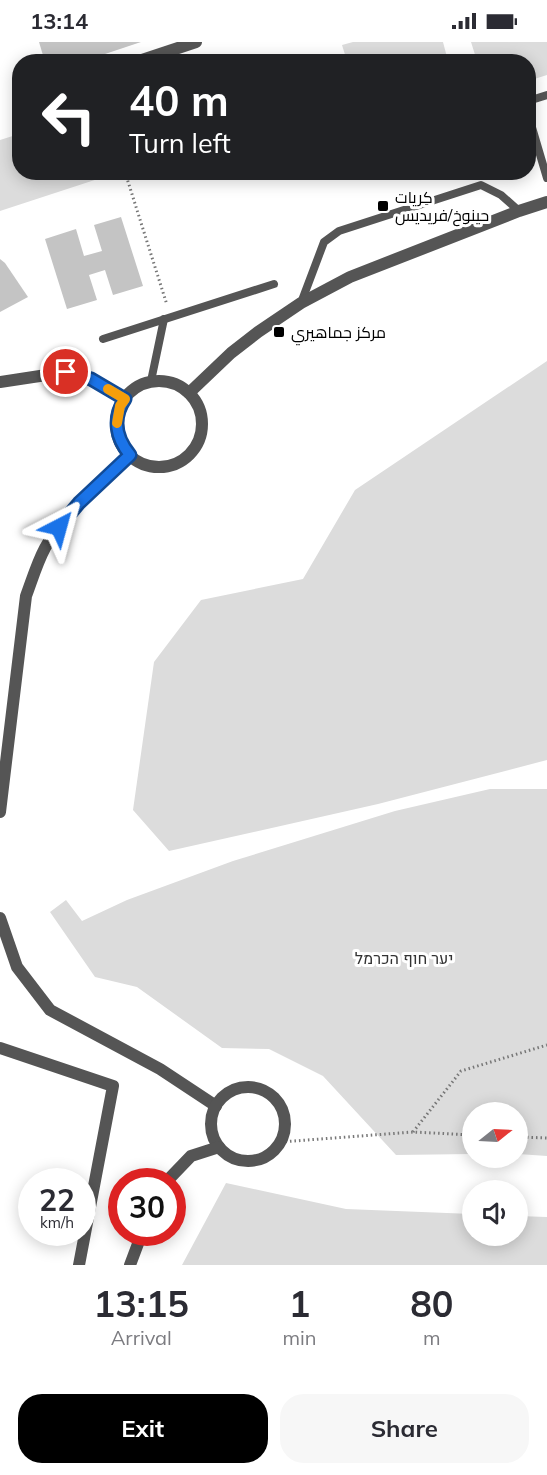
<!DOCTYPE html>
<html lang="en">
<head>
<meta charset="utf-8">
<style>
	:root { --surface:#fff; --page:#f7f7f7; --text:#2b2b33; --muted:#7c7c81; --accent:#000 }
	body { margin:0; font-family:Mulish,Cairo,Heebo,sans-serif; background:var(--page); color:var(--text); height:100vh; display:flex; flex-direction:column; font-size:22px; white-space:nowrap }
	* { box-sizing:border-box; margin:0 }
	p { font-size:20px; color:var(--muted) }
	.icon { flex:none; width:33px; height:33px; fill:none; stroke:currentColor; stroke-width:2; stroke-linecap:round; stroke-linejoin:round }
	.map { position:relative; height:1223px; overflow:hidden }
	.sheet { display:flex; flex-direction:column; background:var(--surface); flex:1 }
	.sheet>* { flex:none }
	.guide { position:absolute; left:12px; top:12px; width:524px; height:126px; border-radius:24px; box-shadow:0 3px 15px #0003; background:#202124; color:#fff; overflow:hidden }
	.needle { width:39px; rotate:72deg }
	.buttons { position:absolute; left:462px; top:1060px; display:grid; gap:12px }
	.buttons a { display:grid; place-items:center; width:66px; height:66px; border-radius:50%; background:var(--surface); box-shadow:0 3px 15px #0003; font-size:30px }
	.speed { position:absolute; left:18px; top:1126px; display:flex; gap:12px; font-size:30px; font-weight:700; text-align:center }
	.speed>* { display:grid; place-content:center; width:78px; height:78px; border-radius:50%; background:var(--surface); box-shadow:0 3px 15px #0003; line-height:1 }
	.speed small { font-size:15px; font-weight:400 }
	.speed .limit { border:9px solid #d22; background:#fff; color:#111 }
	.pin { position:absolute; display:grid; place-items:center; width:51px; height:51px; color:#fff; margin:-26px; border:3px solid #fff; border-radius:50%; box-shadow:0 2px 6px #0007 }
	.me { position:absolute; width:66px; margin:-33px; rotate:39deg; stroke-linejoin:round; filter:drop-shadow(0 0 4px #0008) }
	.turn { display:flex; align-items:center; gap:21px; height:126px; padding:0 18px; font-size:27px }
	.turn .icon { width:78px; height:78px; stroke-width:2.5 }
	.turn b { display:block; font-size:42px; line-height:51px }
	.eta { display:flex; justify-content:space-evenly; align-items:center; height:102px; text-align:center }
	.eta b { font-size:36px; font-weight:700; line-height:42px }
	.primary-button { display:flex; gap:12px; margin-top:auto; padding:12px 18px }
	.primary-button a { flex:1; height:69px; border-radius:24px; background:var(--accent); color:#fff; font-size:24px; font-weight:700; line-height:69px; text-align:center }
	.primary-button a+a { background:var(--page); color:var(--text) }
	.status { display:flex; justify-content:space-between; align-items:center; height:42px; padding:0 30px; background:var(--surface); direction:ltr }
	.status svg { height:16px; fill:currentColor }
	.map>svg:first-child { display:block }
</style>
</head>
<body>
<div class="status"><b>13:14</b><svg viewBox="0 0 49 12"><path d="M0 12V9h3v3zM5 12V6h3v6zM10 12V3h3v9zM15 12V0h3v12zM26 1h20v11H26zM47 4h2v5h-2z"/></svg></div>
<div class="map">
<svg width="547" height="1223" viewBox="0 0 547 1223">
	<rect width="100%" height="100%" fill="#fff"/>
	<!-- green -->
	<g fill="#dcdcdc">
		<path d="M353,0H443L448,19H347L342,3Z"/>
		<path d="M471,0H547V33L528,39V20L477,19Z"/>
		<path d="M19,92L20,130H113V132L0,169V98Z"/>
		<path d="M547,319V718L378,762L169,809L133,768L154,620L201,558L303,537L355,448Z"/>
		<path d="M490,747H547V1114L518,1112V1071H472V1112L396,1113L323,1034L269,1007L222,1006L137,945L95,935L50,870L66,858L82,879L127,858L233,819L395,769Z"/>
		<path d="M226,1141L346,1167L472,1172V1194H518V1174L547,1175V1223H182Z"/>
	</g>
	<!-- building -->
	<g fill="#c4c4c4">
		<path d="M39,0H141L81,20H45Z"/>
		<path d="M121,175L143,244L113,253L105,228L89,233L97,258L67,267L45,197L76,187L84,214L102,209L94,183Z"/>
		<path d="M0,217L5,221L28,255L0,270Z"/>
	</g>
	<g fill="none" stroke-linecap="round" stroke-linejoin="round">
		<!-- path -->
		<g stroke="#777" stroke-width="3" stroke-dasharray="1.5 3" stroke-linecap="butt">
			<path d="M125,130L167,263"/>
			<path d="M413,1090L461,1029L547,1003"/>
			<path d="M518,1095L547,1096"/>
			<path d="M281,1100L413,1090L472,1093"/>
		</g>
		<!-- service -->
		<g stroke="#555" stroke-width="8">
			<path d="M528,59L547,53"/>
			<path d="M528,72L547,136"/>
			<path d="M301,261L324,200L339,189L481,143L501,153L519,169"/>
			<path d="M103,297L274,242"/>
			<path d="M151,339L164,277"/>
		</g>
		<!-- minor -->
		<g stroke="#555" stroke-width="12">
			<path d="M136,20L196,0"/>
			<circle cx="159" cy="382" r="43"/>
			<path d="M0,340L66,330L91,337L125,357"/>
			<path d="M189,351L231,311L258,290L301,261L350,235L519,169L547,160"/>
			<path d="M0,770L26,554C32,538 37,521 45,506C65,469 100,442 130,413"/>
			<path d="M0,876L17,925L50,968L160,1027L216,1064"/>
			<path d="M0,1006L113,1044L79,1223"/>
			<circle cx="248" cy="1082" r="37"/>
			<path d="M166,1140L191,1114L219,1105"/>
			<path d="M130,1223L142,1191"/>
		</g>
	</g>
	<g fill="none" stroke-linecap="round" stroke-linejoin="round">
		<defs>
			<path id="route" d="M59,485L79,461L130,413C116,396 112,376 125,357L91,337L66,330"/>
		</defs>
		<!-- route casing -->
		<use href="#route" stroke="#114b97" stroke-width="15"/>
		<!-- route -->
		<use href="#route" stroke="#1a73e8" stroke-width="10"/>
		<!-- slow -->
		<path stroke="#f59e0b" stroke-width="10" d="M108,347L125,357L120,364L117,381"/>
	</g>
	<!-- markers -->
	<g fill="#000" stroke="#fff" stroke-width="2">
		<rect x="377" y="158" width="12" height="12" rx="3"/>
		<rect x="273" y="284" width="12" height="12" rx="3"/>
	</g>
	<g text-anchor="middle" stroke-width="6" stroke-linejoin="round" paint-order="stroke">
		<!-- poi labels -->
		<g font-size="16" fill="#000" stroke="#fff" text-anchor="start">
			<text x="395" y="161">كِريات<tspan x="395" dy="18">حينوخ/فريديس</tspan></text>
			<text x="291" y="296">مركز جماهيري</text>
		</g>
		<!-- park labels -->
		<g font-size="16" fill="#333" stroke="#fff">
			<text x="404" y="922">יער חוף הכרמל</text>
		</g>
	</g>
</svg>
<div class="buttons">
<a><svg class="needle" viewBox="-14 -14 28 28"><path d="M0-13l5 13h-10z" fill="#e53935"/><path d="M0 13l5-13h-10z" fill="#7c7c81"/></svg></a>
<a><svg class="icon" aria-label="sound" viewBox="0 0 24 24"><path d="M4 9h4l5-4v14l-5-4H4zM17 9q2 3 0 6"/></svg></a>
</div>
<div class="speed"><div>22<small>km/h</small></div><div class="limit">30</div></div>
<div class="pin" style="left:66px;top:330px;background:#d93025"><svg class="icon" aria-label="arrive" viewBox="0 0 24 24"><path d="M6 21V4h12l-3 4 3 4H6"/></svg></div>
<svg class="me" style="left:59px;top:485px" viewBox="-20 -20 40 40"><path d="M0-17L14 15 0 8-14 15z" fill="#1a73e8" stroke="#fff" stroke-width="4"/></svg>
<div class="guide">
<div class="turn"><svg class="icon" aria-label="left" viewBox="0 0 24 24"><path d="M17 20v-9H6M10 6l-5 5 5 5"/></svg><div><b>40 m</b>Turn left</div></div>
</div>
</div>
<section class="sheet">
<div class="eta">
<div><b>13:15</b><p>Arrival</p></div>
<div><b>1</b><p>min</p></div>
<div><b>80</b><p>m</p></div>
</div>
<div class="primary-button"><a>Exit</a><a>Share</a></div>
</section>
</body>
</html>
